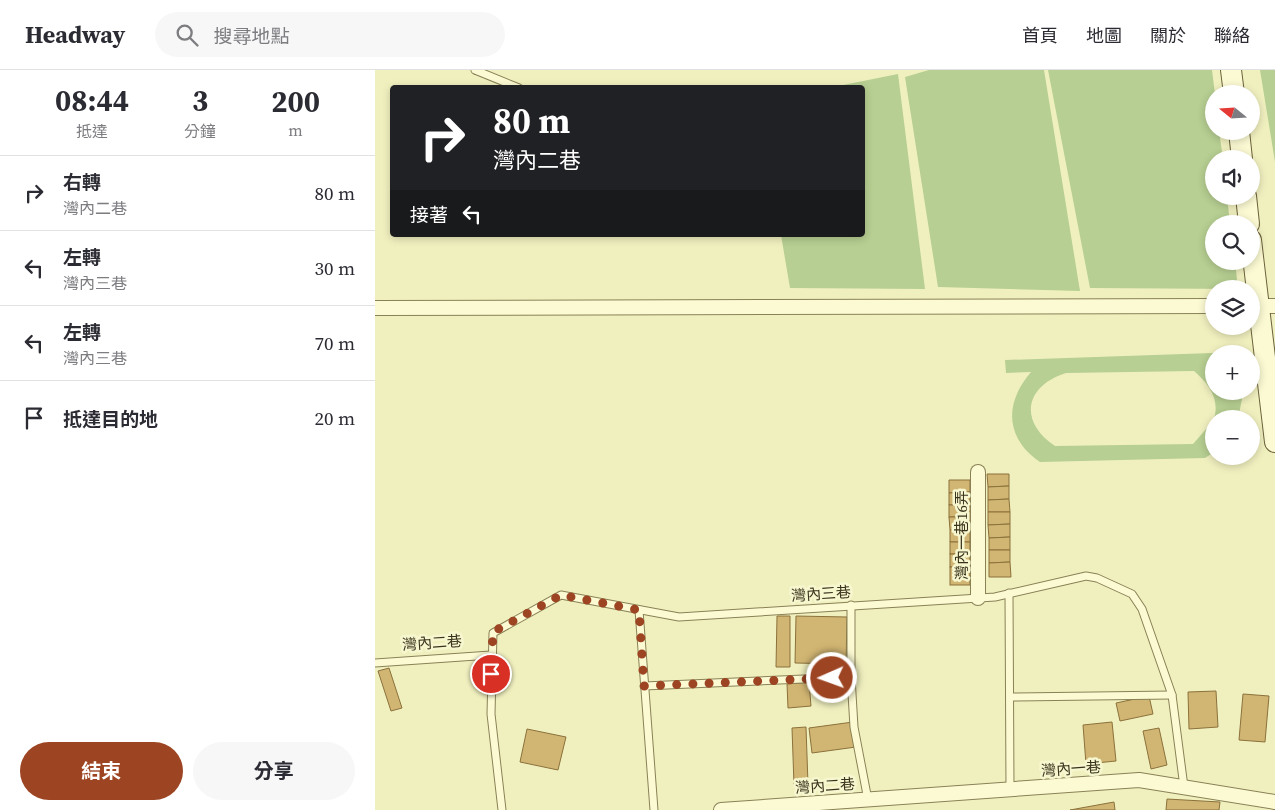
<!DOCTYPE html>
<html lang="zh-TW">
<head>
<meta charset="utf-8">
<style>
	:root { --surface:#fff; --page:#f7f7f7; --text:#2b2b33; --muted:#7c7c81; --line:#e1e1e2; --accent:#9d4422 }
	body { margin:0; font-family:"Source Serif 4","Noto Sans TC",serif; background:var(--page); color:var(--text); height:100vh; display:flex; flex-direction:column; font-size:19px; white-space:nowrap }
	* { box-sizing:border-box; margin:0 }
	p { font-size:16px; color:var(--muted) }
	.icon { flex:none; width:28px; height:28px; fill:none; stroke:currentColor; stroke-width:2; stroke-linecap:round; stroke-linejoin:round }
	.map { position:relative; flex:1; overflow:hidden }
	.sheet { display:flex; flex-direction:column; background:var(--surface); width:375px }
	.sheet>* { flex:none }
	.top-card { position:absolute; left:15px; top:15px; width:475px; height:152px; border-radius:5px; box-shadow:0 2px 8px #0003; background:#202124; color:#fff; overflow:hidden }
	.needle { width:32px; rotate:288deg }
	.fabs { position:absolute; left:830px; top:15px; display:grid; gap:10px }
	.fabs a { display:grid; place-items:center; width:55px; height:55px; border-radius:50%; background:var(--surface); box-shadow:0 2px 8px #0003; font-size:25px }
	.pin { position:absolute; display:grid; place-items:center; width:42px; height:42px; color:#fff; margin:-21px; border:2px solid #fff; border-radius:50%; box-shadow:0 1px 5px #0007 }
	.me { position:absolute; width:55px; margin:-28px; rotate:268deg; stroke-linejoin:round; filter:drop-shadow(0 0 4px #0008) }
	.turn { display:flex; align-items:center; gap:18px; height:105px; padding:0 20px; font-size:22px }
	.turn .icon { width:65px; height:65px; stroke-width:2.5 }
	.turn b { display:block; font-size:35px; line-height:42px }
	.then { display:flex; align-items:center; height:48px; padding:0 20px; background:#0003; gap:10px; font-size:19px }
	.eta { display:flex; justify-content:space-evenly; align-items:center; height:85px; text-align:center }
	.eta b { font-size:30px; font-weight:700; line-height:35px }
	.cta { display:flex; gap:10px; margin-top:auto; padding:10px 20px }
	.cta a { flex:1; height:58px; border-radius:30px; background:var(--accent); color:#fff; font-size:20px; font-weight:700; line-height:58px; text-align:center }
	.cta a+a { background:var(--page); color:var(--text) }
	ul { padding:0; list-style:none }
	li { display:flex; align-items:center; gap:15px; height:75px; padding:0 20px; border-top:1px solid var(--line) }
	li div { flex:1 }
	li b { display:block; font-size:19px }
	li em { font-style:normal }
	header { display:flex; align-items:center; gap:30px; box-sizing:border-box; height:70px; padding:0 25px; background:var(--surface); border-bottom:1px solid var(--line) }
	header strong { font-size:24px }
	nav { display:flex; gap:28px; margin-inline-start:auto; font-size:18px }
	.search { width:350px; height:45px; background:var(--page); display:flex; align-items:center; gap:12px; box-sizing:border-box; padding:0 18px; border-radius:28px; color:var(--muted); font-size:19px }
	main { display:flex; flex:1; min-height:0 }
	.map>svg:first-child { display:block }
</style>
</head>
<body>
<header>
<strong>Headway</strong>
<div class="search"><svg class="icon" aria-label="search" viewBox="0 0 24 24"><circle cx="10" cy="10" r="6"/><path d="M15 15l6 6"/></svg>搜尋地點</div>
<nav><a>首頁</a><a>地圖</a><a>關於</a><a>聯絡</a></nav>
</header>
<main>
<section class="sheet">
<div class="eta">
<div><b>08:44</b><p>抵達</p></div>
<div><b>3</b><p>分鐘</p></div>
<div><b>200</b><p>m</p></div>
</div>
<ul>
<li><svg class="icon" aria-label="right" viewBox="0 0 24 24"><path d="M7 20v-9h11M14 6l5 5-5 5"/></svg><div><b>右轉</b><p>灣內二巷</p></div><em>80 m</em></li>
<li><svg class="icon" aria-label="left" viewBox="0 0 24 24"><path d="M17 20v-9H6M10 6l-5 5 5 5"/></svg><div><b>左轉</b><p>灣內三巷</p></div><em>30 m</em></li>
<li><svg class="icon" aria-label="left" viewBox="0 0 24 24"><path d="M17 20v-9H6M10 6l-5 5 5 5"/></svg><div><b>左轉</b><p>灣內三巷</p></div><em>70 m</em></li>
<li><svg class="icon" aria-label="arrive" viewBox="0 0 24 24"><path d="M6 21V4h12l-3 4 3 4H6"/></svg><div><b>抵達目的地</b></div><em>20 m</em></li>
</ul>
<div class="cta"><a>結束</a><a>分享</a></div>
</section>
<div class="map">
<svg width="900" height="740" viewBox="0 0 900 740">
	<rect width="100%" height="100%" fill="#f0f0bf"/>
	<!-- green -->
	<g fill="#b7cf92">
		<path d="M554,0H669L705,221L563,217L530,7Z"/>
		<path d="M673,0H837L840,24L839,61H844L848,89H839V126H852L855,154H839V191H860L863,219L715,218Z"/>
		<path d="M885,0H900V92Z"/>
		<path d="M523,4L550,219L415,218L406,165H488V18L458,17Z"/>
		<path d="M866,282L839,284V321H864L867,329L863,349H839C845,329 834,314 819,301L691,303C650,316 643,351 680,376L818,374L839,350V382L830,388L665,392C630,368 629,333 656,302L631,303L630,290Z"/>
	</g>
	<!-- building -->
	<g fill="#d1b572" stroke="#8b713b">
		<path d="M612,404H634V416L613,417Z"/>
		<path d="M574,410H595V422L574,423Z"/>
		<path d="M634,416V429L613,430V417Z"/>
		<path d="M595,422V435H574V423Z"/>
		<path d="M634,429L635,442H613V430Z"/>
		<rect x="574" y="435" width="21" height="12"/>
		<path d="M613,442H635V454L613,455Z"/>
		<path d="M574,447H595V459L575,460Z"/>
		<path d="M635,454V467L614,468L613,455Z"/>
		<path d="M595,459V472H575V460Z"/>
		<path d="M635,467V480H614V468Z"/>
		<rect x="575" y="472" width="20" height="12"/>
		<path d="M614,480H635V492L614,493Z"/>
		<rect x="575" y="484" width="20" height="13"/>
		<path d="M635,492L636,507H614V493Z"/>
		<rect x="575" y="497" width="20" height="18"/>
		<path d="M402,546H415V597H401Z"/>
		<path d="M421,546L472,547L471,594L420,593Z"/>
		<path d="M14,598L27,638L16,641L3,601Z"/>
		<path d="M434,612L436,636L413,638L412,614Z"/>
		<path d="M841,621L843,657L814,659L813,622Z"/>
		<path d="M868,624L894,626L890,672L864,670Z"/>
		<path d="M774,626L778,644L745,651L741,633Z"/>
		<path d="M478,652L481,677L437,683L434,658Z"/>
		<path d="M737,652L741,691L711,694L708,655Z"/>
		<path d="M431,657L433,714L419,715L417,658Z"/>
		<path d="M784,658L792,695L776,699L768,661Z"/>
		<path d="M152,659L191,667L183,700L145,692Z"/>
		<path d="M792,729L845,732L844,740H791Z"/>
		<path d="M739,732L740,740H695Z"/>
	</g>
	<g fill="none" stroke-linecap="round" stroke-linejoin="round">
		<defs>
			<g id="lane">
				<path d="M100,0L144,18"/>
				<path d="M634,523L635,719"/>
				<path d="M476,535V607L479,657L493,730"/>
				<path d="M264,540L279,740"/>
				<path d="M0,593L116,585"/>
				<path d="M269,616L476,607"/>
				<path d="M635,627L797,625"/>
				<path d="M127,740L116,644L118,563L186,525L304,547L620,527L711,506L722,508L757,524L767,539L797,625L809,717"/>
			</g>
			<g id="street">
				<path d="M876,236H900"/>
				<path d="M0,238L839,236"/>
				<path d="M603,528V402"/>
				<path d="M346,740L764,710L900,732"/>
			</g>
			<g id="secondary">
				<path d="M856,0L859,24"/>
				<path d="M864,61L867,89"/>
				<path d="M871,126L874,154"/>
				<path d="M876,170L900,372"/>
			</g>
		</defs>
		<!-- lane casing -->
		<use href="#lane" stroke="#8a8156" stroke-width="9"/>
		<!-- street casing -->
		<use href="#street" stroke="#8a8156" stroke-width="16"/>
		<!-- secondary casing -->
		<use href="#secondary" stroke="#6c613a" stroke-width="22"/>
		<!-- lane -->
		<use href="#lane" stroke="#fbfad3" stroke-width="7"/>
		<!-- street -->
		<use href="#street" stroke="#fbfad3" stroke-width="14"/>
		<!-- secondary -->
		<use href="#secondary" stroke="#fbfad3" stroke-width="20"/>
	</g>
	<g fill="none" stroke-linecap="round" stroke-linejoin="round">
		<!-- route -->
		<path stroke="#9d4422" stroke-width="9" stroke-dasharray="0 16.2" d="M116,604L118,562L186,525L264,540L269,616L457,608"/>
	</g>
	<g text-anchor="middle" stroke-width="5" stroke-linejoin="round" paint-order="stroke">
		<!-- street labels -->
		<g font-size="15" fill="#39321c" stroke="#f7f7cf">
			<text transform="translate(587 465) rotate(-90)" y="5">灣內一巷16弄</text>
			<text transform="translate(446 524) rotate(-4)" y="5">灣內三巷</text>
			<text transform="translate(57 573) rotate(-4)" y="5">灣內二巷</text>
			<text transform="translate(696 699) rotate(-4)" y="5">灣內一巷</text>
			<text transform="translate(450 716) rotate(-4)" y="5">灣內二巷</text>
		</g>
	</g>
</svg>
<div class="fabs">
<a><svg class="needle" viewBox="-14 -14 28 28"><path d="M0-13l5 13h-10z" fill="#e53935"/><path d="M0 13l5-13h-10z" fill="#7c7c81"/></svg></a>
<a><svg class="icon" aria-label="sound" viewBox="0 0 24 24"><path d="M4 9h4l5-4v14l-5-4H4zM17 9q2 3 0 6"/></svg></a>
<a><svg class="icon" aria-label="search" viewBox="0 0 24 24"><circle cx="10" cy="10" r="6"/><path d="M15 15l6 6"/></svg></a>
<a><svg class="icon" aria-label="layers" viewBox="0 0 24 24"><path d="M12 4l9 5-9 5-9-5zM3 14l9 5 9-5"/></svg></a>
<a>+</a>
<a>−</a>
</div>
<div class="pin" style="left:116px;top:604px;background:#d93025"><svg class="icon" aria-label="arrive" viewBox="0 0 24 24"><path d="M6 21V4h12l-3 4 3 4H6"/></svg></div>
<svg class="me" style="left:457px;top:608px" viewBox="-20 -20 40 40"><circle r="17" fill="#9d4422" stroke="#fff" stroke-width="3"/><path d="M0-11L8 9 0 5-8 9z" fill="#fff"/></svg>
<div class="top-card">
<div class="turn"><svg class="icon" aria-label="right" viewBox="0 0 24 24"><path d="M7 20v-9h11M14 6l5 5-5 5"/></svg><div><b>80 m</b>灣內二巷</div></div>
<div class="then">接著<svg class="icon" aria-label="left" viewBox="0 0 24 24"><path d="M17 20v-9H6M10 6l-5 5 5 5"/></svg></div>
</div>
</div>
</main>
</body>
</html>
